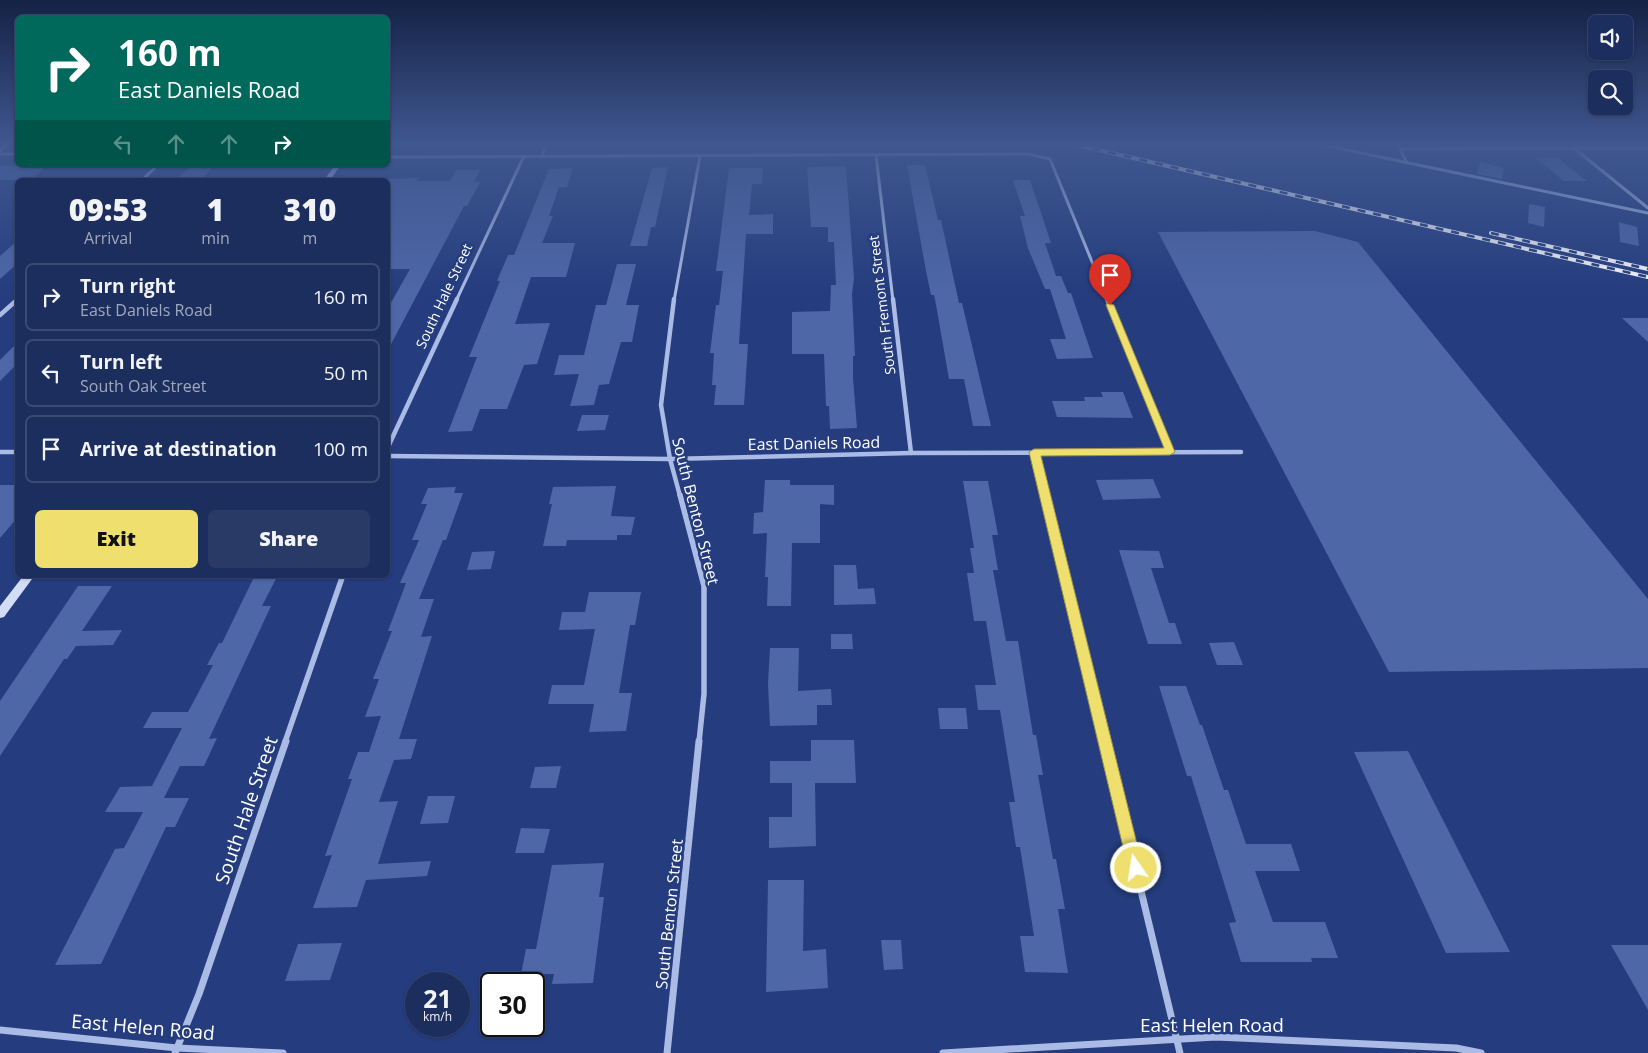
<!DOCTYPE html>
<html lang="en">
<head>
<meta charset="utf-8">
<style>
	:root { --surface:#1c2e5e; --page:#293a67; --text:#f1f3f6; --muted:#a0a8bc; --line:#3a4a73; --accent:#efdf6e }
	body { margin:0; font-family:"Open Sans",sans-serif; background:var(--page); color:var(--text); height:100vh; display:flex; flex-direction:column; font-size:19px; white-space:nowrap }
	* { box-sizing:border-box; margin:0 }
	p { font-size:16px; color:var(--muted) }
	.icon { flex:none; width:28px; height:28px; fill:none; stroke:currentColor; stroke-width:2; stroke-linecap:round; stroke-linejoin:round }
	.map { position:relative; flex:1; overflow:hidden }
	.panel { position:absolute; left:15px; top:178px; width:375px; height:400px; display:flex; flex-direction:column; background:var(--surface); border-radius:8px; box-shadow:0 1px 4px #0004,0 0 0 1px var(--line) }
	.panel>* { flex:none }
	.banner { position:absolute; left:15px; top:15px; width:375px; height:152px; border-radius:8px; box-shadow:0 1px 4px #0004,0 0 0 1px var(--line); background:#00695c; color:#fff; overflow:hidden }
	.tools { position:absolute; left:1588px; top:15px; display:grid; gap:10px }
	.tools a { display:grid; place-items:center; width:45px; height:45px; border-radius:8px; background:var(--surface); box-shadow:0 1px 4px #0004,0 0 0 1px var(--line); font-size:25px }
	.speed { position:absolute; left:405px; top:972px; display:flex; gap:10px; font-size:25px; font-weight:700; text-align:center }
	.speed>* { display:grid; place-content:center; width:65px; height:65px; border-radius:50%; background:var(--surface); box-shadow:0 1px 4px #0004,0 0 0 1px var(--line); line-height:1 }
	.speed small { font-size:12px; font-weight:400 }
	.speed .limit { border:2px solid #111; border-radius:8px; background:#fff; color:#111 }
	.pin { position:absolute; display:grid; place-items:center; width:42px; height:42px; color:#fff; margin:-51px -21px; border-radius:50% 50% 50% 0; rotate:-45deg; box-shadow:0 0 5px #0007 }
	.pin .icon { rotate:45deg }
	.me { position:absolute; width:55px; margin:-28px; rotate:347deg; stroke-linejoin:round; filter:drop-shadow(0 0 4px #0008) }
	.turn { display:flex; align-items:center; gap:18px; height:105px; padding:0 20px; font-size:22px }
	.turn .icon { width:65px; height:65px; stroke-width:2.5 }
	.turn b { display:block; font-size:35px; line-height:42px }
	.lanes { display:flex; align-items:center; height:48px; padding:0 20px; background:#0003; justify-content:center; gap:25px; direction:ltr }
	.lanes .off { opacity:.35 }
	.eta { display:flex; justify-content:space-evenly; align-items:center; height:85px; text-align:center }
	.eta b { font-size:30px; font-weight:800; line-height:35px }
	.cta { display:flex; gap:10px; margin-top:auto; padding:10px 20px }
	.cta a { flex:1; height:58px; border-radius:8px; background:var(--accent); color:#111; font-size:20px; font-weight:800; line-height:58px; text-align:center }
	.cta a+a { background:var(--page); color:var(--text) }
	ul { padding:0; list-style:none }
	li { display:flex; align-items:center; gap:15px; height:68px; margin:0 10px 8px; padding:0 10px; border:2px solid var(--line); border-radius:8px }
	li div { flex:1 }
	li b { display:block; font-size:19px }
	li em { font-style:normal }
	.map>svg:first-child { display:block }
</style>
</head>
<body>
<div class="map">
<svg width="1648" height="1053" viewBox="0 0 1648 1053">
	<rect width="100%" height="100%" fill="#253d7e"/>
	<!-- building -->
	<g fill="#4d67a7">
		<path d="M1536,158H1558L1587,181H1564Z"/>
		<path d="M1480,162L1504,168L1502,179L1477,174Z"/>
		<path d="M48,165L30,180H0V166Z"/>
		<path d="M907,165H925L938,220H941L959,303H962L991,426H973L964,379H949L935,299L934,295H931L926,271Z"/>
		<path d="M191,166H214L200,180H176Z"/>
		<path d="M846,166L854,278L852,294L855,356H853V378L857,428L830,429L829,406H826L824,354H792V312L830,311L831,285H836L834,242H828V227H811L807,167Z"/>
		<path d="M668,167L655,227H651L647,246H630L652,168Z"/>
		<path d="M573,168L567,187H559L549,216H553L542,243H575L566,277H531L515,324L550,323L537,364L524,365L507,409H480L472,431L448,432L477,357H469L500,281H497L508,255H514L549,169Z"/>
		<path d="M729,168H763L762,184H752L749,215L773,214V234H746L739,344H748L744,405H714L716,385H712L714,353H710L716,305H719L723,271H716Z"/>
		<path d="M456,170H480L474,182H480L467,206H464L388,350V308L410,269H388V179L419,178L417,181H450Z"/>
		<path d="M1013,180H1030L1051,243H1045L1056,276H1061L1068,293H1071L1093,358L1057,359L1050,339H1066L1050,289H1045L1028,248L1020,216H1025Z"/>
		<path d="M1529,204L1545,207L1544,227L1528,223Z"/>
		<path d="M1619,222L1637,227L1639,246L1620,242Z"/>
		<path d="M1315,231L1358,242L1648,599V668L1389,672L1158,232Z"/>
		<path d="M18,240V263L0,279V256Z"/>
		<path d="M617,264H636L626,305H639L632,342H621L609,384L599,385L594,405L570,406L579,374L554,375L559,355H584L596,305H606Z"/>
		<path d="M1622,318H1648V342Z"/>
		<path d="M18,342V363L0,381V360Z"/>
		<path d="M1101,392H1123L1133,418L1057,417L1052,401H1085L1084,397H1103Z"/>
		<path d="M582,415H609L605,430L577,431Z"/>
		<path d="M1153,479L1161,498L1103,500L1096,480Z"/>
		<path d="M765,480H790V485H834V505L820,504V543H792L791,606H767L768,577H765L767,533L753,534L754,513L763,512Z"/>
		<path d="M963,481H988L998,535H992L998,570H993L1006,641H1018L1033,735H1036L1043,775H1038L1053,859H1056L1065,909H1058L1068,973L1025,972L1020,936H1034L1020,847H1016L1009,802H1015L1000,710H978L975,685H996L986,621H974L967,573H974L970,548H974Z"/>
		<path d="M0,485H18V517L0,538Z"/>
		<path d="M616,486L611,516L635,517L631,535H617V540H567L566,546H543L552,504H549L553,487Z"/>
		<path d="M456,487L454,493H463L446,540H443L419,599H434L421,637L432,636L399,739H417L411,759L394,760L379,802L398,801L378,864L431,861L427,876L366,880L357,907L313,908L332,855L325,856L352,779H348L358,752H369L381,716L365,717L379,679H373L392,631H388L406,583H400L419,540H412L427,504H421L428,488Z"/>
		<path d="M1119,550L1159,551L1164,568H1151L1169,623H1175L1182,644H1148Z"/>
		<path d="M495,551L491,569L467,570L472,552Z"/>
		<path d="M834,565H856L858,589L874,588L876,604L834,605Z"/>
		<path d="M255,575H278L262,606H271L209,739L217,738L204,766H180L164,798H189L175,827H166L101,964L55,965L115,849L124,848L143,812H105L120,787L152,786L182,728H143L152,712H188L213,665H207L219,643H222Z"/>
		<path d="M78,586H112L82,631L122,630L113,645L76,646L67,659H64L0,756V701Z"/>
		<path d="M589,592H641L635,625H630L619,693H632L626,731L589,732L594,704H548L552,685H584L595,629L559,630L562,612H585Z"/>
		<path d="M831,634H852L853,649H831Z"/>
		<path d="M1234,642L1243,665H1217L1209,643Z"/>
		<path d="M770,648H799L798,691L831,689L832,705H817V725L770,726L768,683Z"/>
		<path d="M1159,686H1186L1200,725H1202L1224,790H1228L1246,844H1291L1300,871H1255L1273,922H1325L1338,958H1311L1312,962H1241L1229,923L1236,922L1191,776H1187Z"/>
		<path d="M938,708H966L968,729H940Z"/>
		<path d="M811,740H854L856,783H815L816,846L769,848V817H792V783H770V761H811Z"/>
		<path d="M1408,751L1510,952L1446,953L1354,752Z"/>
		<path d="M561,766L556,788H530L535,767Z"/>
		<path d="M428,796H455L448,823L420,824Z"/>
		<path d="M521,828L550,829L544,853H515Z"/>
		<path d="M604,863L599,897H604L593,983L552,984L554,974H521L526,949H536L552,865Z"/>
		<path d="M768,880H804L803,951L826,949L828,988L766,992Z"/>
		<path d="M881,940H901L903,969L884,970Z"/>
		<path d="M342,943L330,980L285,981L298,944Z"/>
		<path d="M1611,945H1648V1010Z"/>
	</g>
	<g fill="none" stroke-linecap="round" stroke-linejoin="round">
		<!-- minor-far3 -->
		<g stroke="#aabbe6" stroke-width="3">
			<path d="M1323,145L1648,213"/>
			<path d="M1398,145L1407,163"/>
			<path d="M1402,149L1648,148"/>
			<path d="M1575,149L1648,208"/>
			<path d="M0,151L7,145"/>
			<path d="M0,154H18"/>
			<path d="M876,155L893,301"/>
			<path d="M542,156L546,145"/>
			<path d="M388,157L1029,154L1050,159L1108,301"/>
			<path d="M142,180L158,165"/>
			<path d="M16,301L18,299"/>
			<path d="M456,301L524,156"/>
			<path d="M674,301L700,156"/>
		</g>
		<!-- minor-far2 -->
		<g stroke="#aabbe6" stroke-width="4.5">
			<path d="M674,299L661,405L670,459L680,496"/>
			<path d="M893,299L911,453"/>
			<path d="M1107,299L1170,452"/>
			<path d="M0,315L18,299"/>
			<path d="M388,447L457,299"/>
			<path d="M0,452H18"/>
			<path d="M1035,452L1046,496"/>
			<path d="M388,456L670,459L911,453L1241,452"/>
		</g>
		<!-- minor-far1 -->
		<g stroke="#aabbe6" stroke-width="5.5">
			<path d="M680,495L704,586V694L699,742"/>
			<path d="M1045,495L1105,742"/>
			<path d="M285,742L343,575"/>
		</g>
		<!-- minor -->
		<g stroke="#aabbe6" stroke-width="7">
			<path d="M1105,741L1180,1053"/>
			<path d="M0,1030L177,1048L283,1053"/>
			<path d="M175,1053L199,994L286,741"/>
			<path d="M667,1053L699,741"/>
			<path d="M943,1053L1216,1037L1456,1048L1481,1053"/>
		</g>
		<!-- secondary -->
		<g fill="#d3ddf5" fill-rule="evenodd">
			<path d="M335,165H341L330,180H324Z"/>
			<path d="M24,575H35L4,617L0,618V606Z"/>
		</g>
		<defs>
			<g id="rail">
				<path d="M1077,145L1648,277"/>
				<path d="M1491,233L1648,269"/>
			</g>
		</defs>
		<!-- rail casing -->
		<use href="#rail" stroke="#fff" stroke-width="4"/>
		<!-- rail -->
		<use href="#rail" stroke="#253d7e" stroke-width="2.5" stroke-dasharray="8" stroke-linecap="butt"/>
	</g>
	<!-- sky -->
	<linearGradient id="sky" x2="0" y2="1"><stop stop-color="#142245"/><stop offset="0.49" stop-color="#40578f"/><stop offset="1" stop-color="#40578f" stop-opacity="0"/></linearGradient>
	<rect width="1648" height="293" fill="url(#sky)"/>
	<!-- route -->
	<path fill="#efdf6e" stroke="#9b9148" d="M1107,303L1114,305L1175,452L1170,455L1041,456L1143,868L1141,874L1136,876L1130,874L1128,868L1029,452L1034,449L1164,448L1106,305Z"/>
	<g text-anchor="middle" stroke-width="5" stroke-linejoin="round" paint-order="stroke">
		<!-- far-street labels -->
		<g font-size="14" fill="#fff" stroke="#253d7e">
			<text transform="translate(444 296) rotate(-65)" y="5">South Hale Street</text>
			<text transform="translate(882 305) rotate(-97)" y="5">South Fremont Street</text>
		</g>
		<!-- street labels -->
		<g font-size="16" fill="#fff" stroke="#253d7e">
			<text transform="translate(814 443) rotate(-1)" y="6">East Daniels Road</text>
			<text transform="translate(696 511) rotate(76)" y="6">South Benton Street</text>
			<text transform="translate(669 914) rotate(-84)" y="6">South Benton Street</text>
		</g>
		<!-- near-street labels -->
		<g font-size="19" fill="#fff" stroke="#253d7e">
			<text transform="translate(246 810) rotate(-71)" y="7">South Hale Street</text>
			<text x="1212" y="1032">East Helen Road</text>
			<text transform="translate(143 1027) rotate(5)" y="7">East Helen Road</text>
		</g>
	</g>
</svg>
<div class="tools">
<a><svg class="icon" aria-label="sound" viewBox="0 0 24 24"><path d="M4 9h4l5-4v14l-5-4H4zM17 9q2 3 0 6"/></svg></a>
<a><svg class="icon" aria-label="search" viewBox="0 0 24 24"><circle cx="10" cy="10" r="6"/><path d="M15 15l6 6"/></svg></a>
</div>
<div class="speed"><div>21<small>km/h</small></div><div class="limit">30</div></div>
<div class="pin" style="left:1110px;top:305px;background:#d93025"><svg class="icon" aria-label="arrive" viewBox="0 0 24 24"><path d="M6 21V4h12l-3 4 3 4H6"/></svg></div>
<svg class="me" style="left:1136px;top:868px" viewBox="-20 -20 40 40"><circle r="17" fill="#efdf6e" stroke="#fff" stroke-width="3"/><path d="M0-11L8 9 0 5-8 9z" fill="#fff"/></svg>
<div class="banner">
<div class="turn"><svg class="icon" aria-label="right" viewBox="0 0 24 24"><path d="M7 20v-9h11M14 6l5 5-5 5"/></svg><div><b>160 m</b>East Daniels Road</div></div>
<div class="lanes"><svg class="icon off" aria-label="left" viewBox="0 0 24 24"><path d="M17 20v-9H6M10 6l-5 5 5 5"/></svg><svg class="icon off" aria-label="ahead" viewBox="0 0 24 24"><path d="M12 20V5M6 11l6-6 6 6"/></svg><svg class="icon off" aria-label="ahead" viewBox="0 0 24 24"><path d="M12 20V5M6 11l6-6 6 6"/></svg><svg class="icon" aria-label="right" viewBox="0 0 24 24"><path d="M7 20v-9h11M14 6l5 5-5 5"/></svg></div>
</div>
<section class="panel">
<div class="eta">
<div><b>09:53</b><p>Arrival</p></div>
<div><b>1</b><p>min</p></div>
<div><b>310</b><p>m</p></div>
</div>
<ul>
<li><svg class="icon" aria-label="right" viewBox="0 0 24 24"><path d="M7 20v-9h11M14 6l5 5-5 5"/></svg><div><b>Turn right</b><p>East Daniels Road</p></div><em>160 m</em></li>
<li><svg class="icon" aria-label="left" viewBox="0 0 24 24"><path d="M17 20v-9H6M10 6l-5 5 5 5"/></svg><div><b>Turn left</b><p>South Oak Street</p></div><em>50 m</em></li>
<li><svg class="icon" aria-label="arrive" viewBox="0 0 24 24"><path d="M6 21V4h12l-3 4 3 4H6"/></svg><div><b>Arrive at destination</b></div><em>100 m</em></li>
</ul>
<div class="cta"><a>Exit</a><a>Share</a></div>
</section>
</div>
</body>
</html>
